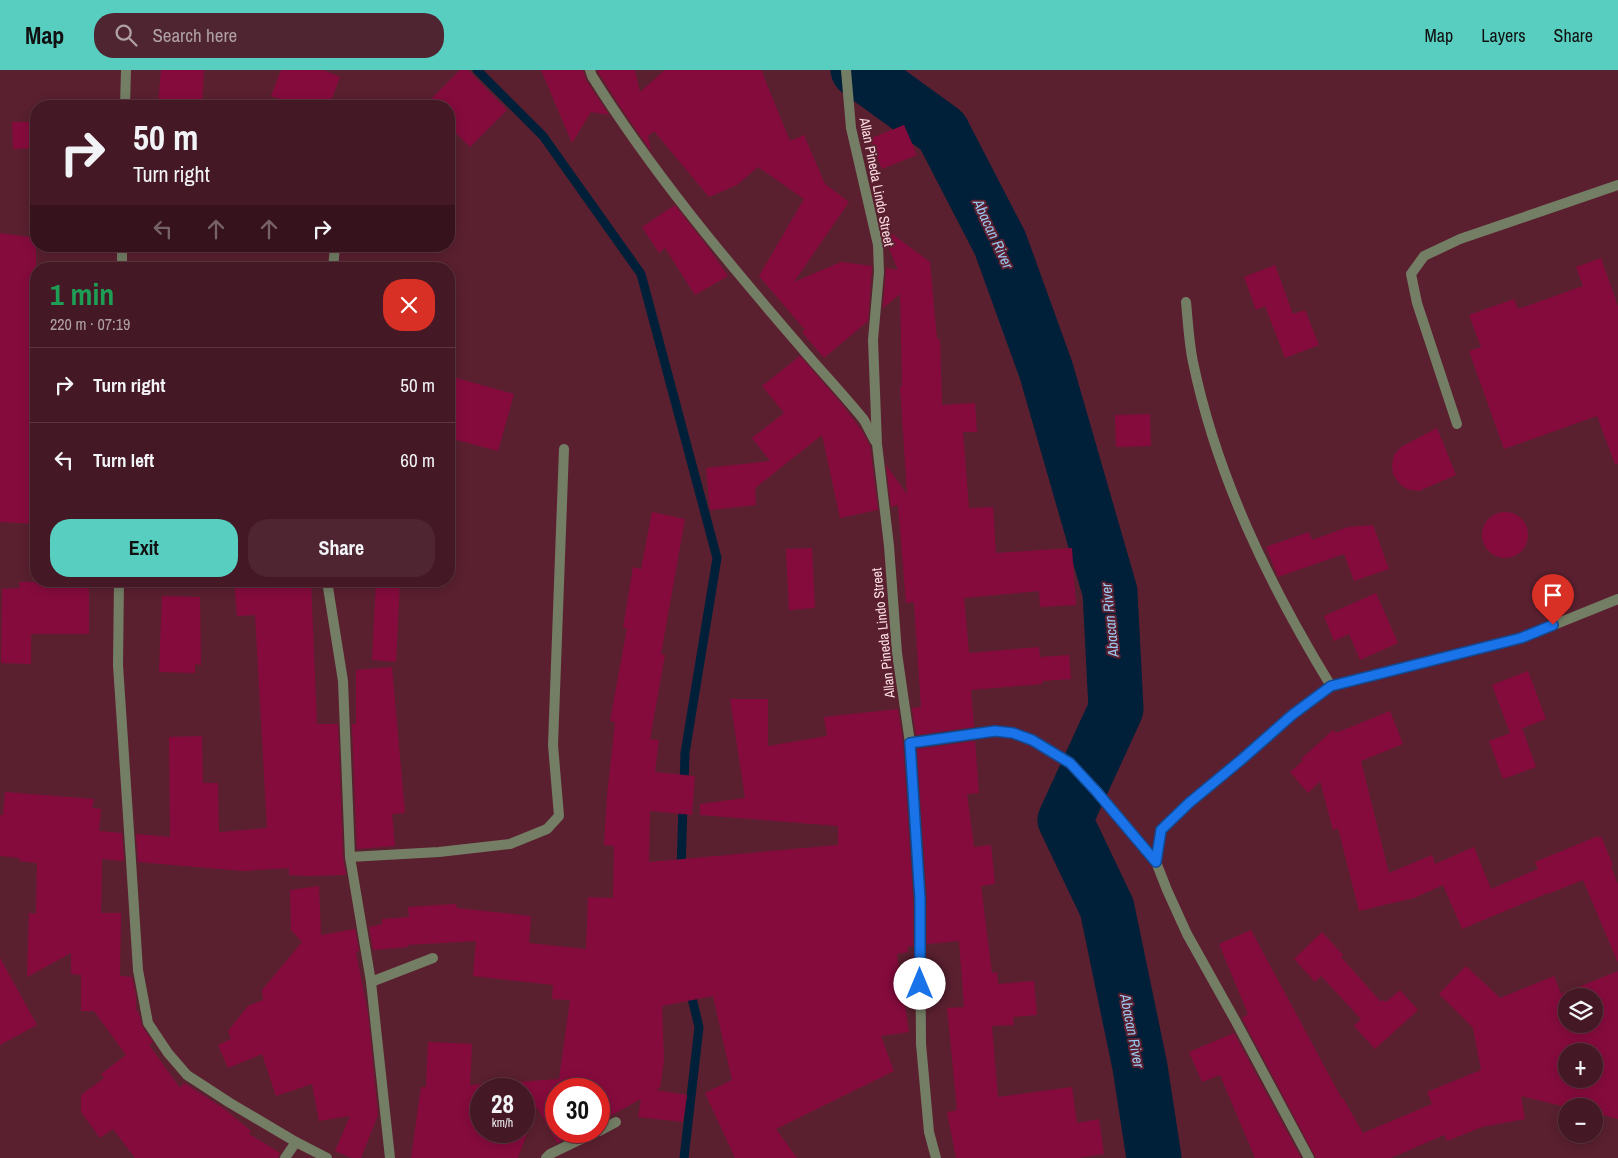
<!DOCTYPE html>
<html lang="en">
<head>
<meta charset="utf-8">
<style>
	:root { --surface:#441824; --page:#4e2531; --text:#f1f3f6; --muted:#afa0a6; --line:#5c3741; --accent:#58cec1 }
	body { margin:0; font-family:"Archivo Narrow",sans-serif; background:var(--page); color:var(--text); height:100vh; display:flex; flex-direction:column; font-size:19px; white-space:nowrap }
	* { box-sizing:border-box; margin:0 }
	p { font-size:16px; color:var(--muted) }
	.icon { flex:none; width:28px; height:28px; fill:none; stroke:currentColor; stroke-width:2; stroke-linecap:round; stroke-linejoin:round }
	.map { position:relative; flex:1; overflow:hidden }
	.drawer { position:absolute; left:30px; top:192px; width:425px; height:325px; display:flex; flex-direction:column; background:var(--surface); border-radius:20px; box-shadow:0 2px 12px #0003,0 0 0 1px var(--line) }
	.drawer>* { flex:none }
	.banner { position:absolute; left:30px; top:30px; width:425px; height:152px; border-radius:20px; box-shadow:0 2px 12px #0003,0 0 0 1px var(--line); background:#441824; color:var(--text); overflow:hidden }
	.controls { position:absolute; left:1558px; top:918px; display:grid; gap:10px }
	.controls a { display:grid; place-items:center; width:45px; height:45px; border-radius:50%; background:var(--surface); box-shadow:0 2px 12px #0003,0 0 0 1px var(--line); font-size:25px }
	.speed { position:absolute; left:470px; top:1008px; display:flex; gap:10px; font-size:25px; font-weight:700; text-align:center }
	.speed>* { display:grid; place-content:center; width:65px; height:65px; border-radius:50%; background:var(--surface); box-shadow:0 2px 12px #0003,0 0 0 1px var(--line); line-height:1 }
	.speed small { font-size:12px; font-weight:400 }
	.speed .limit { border:8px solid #d22; background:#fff; color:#111 }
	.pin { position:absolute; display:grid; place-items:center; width:42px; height:42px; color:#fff; margin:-51px -21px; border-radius:50% 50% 50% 0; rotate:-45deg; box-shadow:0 0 5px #0007 }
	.pin .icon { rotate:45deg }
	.me { position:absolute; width:55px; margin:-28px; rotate:0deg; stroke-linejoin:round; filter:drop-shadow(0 0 4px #0008) }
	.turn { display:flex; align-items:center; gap:18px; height:105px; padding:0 20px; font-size:22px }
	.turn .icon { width:65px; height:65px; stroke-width:2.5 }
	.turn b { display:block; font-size:35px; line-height:42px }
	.lanes { display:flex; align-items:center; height:48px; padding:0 20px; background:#0003; justify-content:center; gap:25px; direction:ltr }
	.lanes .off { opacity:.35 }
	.round { display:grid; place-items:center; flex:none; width:52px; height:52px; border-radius:20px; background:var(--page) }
	.summary { display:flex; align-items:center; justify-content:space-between; height:85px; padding:0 20px }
	h1 { font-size:30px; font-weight:700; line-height:38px; color:#1e9e55 }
	.primary-button { display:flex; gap:10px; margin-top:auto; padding:10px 20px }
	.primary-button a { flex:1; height:58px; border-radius:20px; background:var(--accent); color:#111; font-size:20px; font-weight:700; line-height:58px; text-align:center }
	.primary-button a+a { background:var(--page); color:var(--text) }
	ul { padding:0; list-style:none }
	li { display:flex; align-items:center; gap:15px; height:75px; padding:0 20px; border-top:1px solid var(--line) }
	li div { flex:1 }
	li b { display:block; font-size:19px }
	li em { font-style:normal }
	header { display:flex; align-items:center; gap:30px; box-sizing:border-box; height:70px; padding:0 25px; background:var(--accent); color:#111 }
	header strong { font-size:24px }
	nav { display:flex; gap:28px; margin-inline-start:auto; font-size:18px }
	.search { width:350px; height:45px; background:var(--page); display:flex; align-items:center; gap:12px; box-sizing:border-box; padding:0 18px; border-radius:20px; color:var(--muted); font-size:19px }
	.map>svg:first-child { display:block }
</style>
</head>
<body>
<header>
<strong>Map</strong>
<div class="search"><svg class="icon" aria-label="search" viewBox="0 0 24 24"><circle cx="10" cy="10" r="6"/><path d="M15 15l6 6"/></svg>Search here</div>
<nav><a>Map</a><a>Layers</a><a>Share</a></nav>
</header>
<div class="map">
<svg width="1618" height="1088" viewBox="0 0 1618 1088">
	<rect width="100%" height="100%" fill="#5a2030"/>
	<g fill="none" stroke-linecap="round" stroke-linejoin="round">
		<!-- stream -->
		<g stroke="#002039" stroke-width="9">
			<path d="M477,0L543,66L641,204L717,488L685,683L684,716"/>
			<path d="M681,801L683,734"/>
			<path d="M684,1088L699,957L690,920"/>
		</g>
		<!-- river -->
		<path stroke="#002039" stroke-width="55" d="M858,0L942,61L1000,173L1046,300L1110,522L1116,639L1065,750L1107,838L1140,997L1154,1088"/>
	</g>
	<!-- building -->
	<g fill="#860b3d" fill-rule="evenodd">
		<path d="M161,0H204L202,36H158Z"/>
		<path d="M281,0H323L340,7L329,36H297L271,26Z"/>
		<path d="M460,0H468L507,40L470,77L449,56V36H424Z"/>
		<path d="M541,0H583L586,10L609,45L591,42L572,73Z"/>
		<path d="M597,0H635L640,22L665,0H761L790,71L804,65L825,114L849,132L794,212L841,192L872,196L868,251L824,288L802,262L805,260L759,206L804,129L758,97L737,115L709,127L654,61L648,66L651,81L621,38Z"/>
		<path d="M12,52H36V78L13,79Z"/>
		<path d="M904,55L917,85L882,99L869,69Z"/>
		<path d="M675,135L710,180L728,206L695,225L665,178L659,183L642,157Z"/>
		<path d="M880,155L930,192L937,269H940L942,335L975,333L977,362H963L969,438L993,437L996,483L1072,478L1076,535L1040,537L1039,521L964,528L969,583L1039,577L1040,587L1069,585L1071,609L1042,611V614L971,620L974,657L916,665L912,638L921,637L914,532L906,533L898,435L891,437L886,395L907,424L900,316H902L900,224L883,238L886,198L898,200L883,164Z"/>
		<path d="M0,163L36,168V454L0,452Z"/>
		<path d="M1601,188L1618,236V394H1615L1597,346L1504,379L1469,281L1481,277L1469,245L1514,229L1518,239L1583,216L1576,197Z"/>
		<path d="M1275,195L1293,244L1305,240L1319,275L1285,288L1265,236L1256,240L1244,207Z"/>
		<path d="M800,286L841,333L862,361L870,376L878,440L840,448L822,365L755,418L756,435L710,440L706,398L770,391L752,368L784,343L762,316Z"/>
		<path d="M449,306L514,324L498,381L449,368Z"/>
		<path d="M1150,344L1151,376L1116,377L1115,345Z"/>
		<path d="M1437,358L1456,405L1419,421L1407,419L1399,413L1393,404L1392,395L1394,385L1401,377Z"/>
		<circle cx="1505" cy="465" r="23"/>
		<path d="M652,442L685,449L661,584L665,585L650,669L659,670L655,702L695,706L692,745L650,741L649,792L838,775V756L700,745V734L745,728L730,629H768V676L827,666L824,647L898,639L903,674L913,829V876L907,877L908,882L897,884L909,962L881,966L894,1001L776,1059L797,1088H735L705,1023L732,1010L713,926L662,936L664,990L660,1018L656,1020L687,1025L683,1052L638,1047L641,1029L599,1052V1019H556V1061H582L557,1073L537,1037L518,1088H411L421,1017H426L428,972L472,974L470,1015L559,1009L570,930L552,929L553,915L473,906L476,871L408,875V877L373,880L369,857L382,854V849L409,847L408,837L456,834L457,838L531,846L529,873L586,879L588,827L613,828L614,776L604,775L607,726L615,652L610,651L627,558H623L633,497L641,499ZM481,1019H524V1061H481Z"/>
		<path d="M1373,455L1389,499L1354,511L1344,484L1278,507L1266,477L1309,462L1312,470L1348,457Z"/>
		<path d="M812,478L815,538L789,540L786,479Z"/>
		<path d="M234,511H311L317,654H338L343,787L346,805L308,806L289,805V798L243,801L138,792L136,764L170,767L169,667L202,666L203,713H218L219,762L267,758L255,545L237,546Z"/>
		<path d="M376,511H400L396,592L372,590Z"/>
		<path d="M19,512H89V564H31V594L1,593L2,519L20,518Z"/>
		<path d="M1376,523L1398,573L1360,590L1349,564L1334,571L1324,546Z"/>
		<path d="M162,526L200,527L201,595L195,594V603L159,602Z"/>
		<path d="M392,597L405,743L392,744L395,776L357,779L352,654H356V600Z"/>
		<path d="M1528,601L1546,649L1516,661L1522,658L1536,697L1503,709L1489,671L1510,663L1492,615Z"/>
		<path d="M1390,641L1403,674L1361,691L1389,803L1432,785L1435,794L1474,777L1491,819L1538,799L1535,792L1598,766L1599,768L1601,766L1613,795L1611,796L1618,814V893L1583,810L1548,824V823L1462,859L1443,815L1414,828L1359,841L1338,758L1333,760L1320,711L1308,723L1290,702L1303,691L1301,689L1333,660L1336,663Z"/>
		<path d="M975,671L979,723L967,724L974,777L991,775L995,814L981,816L992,903L997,902L998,914L1034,911L1037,945L1013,947L1014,955L992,956L998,1027L1072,1017L1077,1053L1099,1049L1104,1084L1079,1088H956L947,1042L957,1040L947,938L964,937L959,871L927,874V829L917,679Z"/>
		<path d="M5,722L94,729L92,738L101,739L99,761L122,763L124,791L102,789L101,843H121L120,906L132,907L136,926V939L139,944L142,956L153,972L149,975L180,1018L184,1013L223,1038L251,1061L249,1064L280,1083L278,1088H135L113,1059L100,1068L81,1042V1025L104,1008L101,1004L126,985L94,941H81V905L71,904V883L27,907L29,843L36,844L37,793L19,791L20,788L0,786V745H3Z"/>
		<path d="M319,816L321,865L355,859L359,881L356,882L368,944L378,1045L361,1088H351L335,1081L350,1046L319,1051L312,1014L276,1026L262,984L228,998L218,975L231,969L228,961L248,936L263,930L262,920L302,872L291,860L290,820Z"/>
		<path d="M1251,860L1342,1029L1343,1028L1363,1063L1432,1034L1427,1022L1481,1000L1473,958L1439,924L1466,896L1500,928L1554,906L1561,924L1618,901V1049L1594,1043V1036L1566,1037L1521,1026L1525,1049L1482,1057L1447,1071L1444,1065L1391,1088H1316L1242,948L1248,944L1219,874ZM1566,926H1594V954H1566ZM1566,981H1594V1009H1566Z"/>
		<path d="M1322,862L1343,885L1341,887L1381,932L1383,930L1386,932L1400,920L1418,940L1375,979L1354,956L1361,949L1321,906L1315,912L1294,889Z"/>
		<path d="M0,888L37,955L0,975Z"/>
		<path d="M1234,963L1301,1088H1255L1220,1005L1202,1012L1189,982Z"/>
	</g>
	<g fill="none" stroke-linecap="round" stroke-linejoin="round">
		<!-- service -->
		<g stroke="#747e65" stroke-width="10">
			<path d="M1457,354L1417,233L1411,204L1424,186L1460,169L1618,115"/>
			<path d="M350,787L439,782L510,774L547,759L559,746L553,675L564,379"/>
			<path d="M371,912L433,888"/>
		</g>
		<!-- minor -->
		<g stroke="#747e65" stroke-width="10">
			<path d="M590,0L592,6C652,102 725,189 799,275C820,300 843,324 864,350L875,371"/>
			<path d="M846,0L851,58L878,175L879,202L873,270L877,374L889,476L897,583L910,673L920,829L921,974L929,1062L936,1088"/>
			<path d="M125,36L126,0"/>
			<path d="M122,199V176"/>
			<path d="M333,199L335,176"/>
			<path d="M1186,232C1188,252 1189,273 1193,292C1217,408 1270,516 1331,616"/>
			<path d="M119,511L118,595L131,791L138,900L148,953L168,983L187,1005L230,1033L296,1072L327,1088"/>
			<path d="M327,511L343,611L350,787L371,912L390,1088"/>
			<path d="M910,673L995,661L1013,663L1032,670L1070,693L1097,721L1156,792"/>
			<path d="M599,1061L616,1052"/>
			<path d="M285,1088L296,1072"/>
			<path d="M546,1088L550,1084L598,1061"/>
			<path d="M1309,1088L1234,948L1187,864L1167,820L1156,792L1161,760L1189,733L1241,690L1292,645L1331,616L1521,568L1618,529"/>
		</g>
	</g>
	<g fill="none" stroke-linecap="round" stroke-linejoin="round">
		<defs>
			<path id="route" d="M920,914V829L910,673L995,661L1013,663L1032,670L1070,693L1096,721L1156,792L1161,760L1189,733L1241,690L1292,645L1331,616L1521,568L1553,555"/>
		</defs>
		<!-- route casing -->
		<use href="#route" stroke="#114b97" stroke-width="12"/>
		<!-- route -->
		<use href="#route" stroke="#1a73e8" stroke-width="9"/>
	</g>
	<g text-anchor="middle" stroke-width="4" stroke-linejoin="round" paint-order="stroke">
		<!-- street labels -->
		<g font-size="14" fill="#fbdce2" stroke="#5a2030">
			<text transform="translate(877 112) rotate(79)" y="5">Allan Pineda Lindo Street</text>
			<text transform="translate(883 563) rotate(-96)" y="5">Allan Pineda Lindo Street</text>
		</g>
		<!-- water labels -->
		<g font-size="15" font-style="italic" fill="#9ac7ef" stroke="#5a2030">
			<text transform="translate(993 164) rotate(65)" y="5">Abacan River</text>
			<text transform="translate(1110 550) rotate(-96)" y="5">Abacan River</text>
			<text transform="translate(1132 961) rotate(79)" y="5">Abacan River</text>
		</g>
	</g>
</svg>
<div class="controls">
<a><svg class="icon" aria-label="layers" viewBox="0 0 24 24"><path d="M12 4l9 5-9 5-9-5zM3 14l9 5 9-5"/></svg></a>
<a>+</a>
<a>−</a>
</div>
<div class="speed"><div>28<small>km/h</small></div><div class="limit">30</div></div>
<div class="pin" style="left:1553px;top:555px;background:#d93025"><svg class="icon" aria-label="arrive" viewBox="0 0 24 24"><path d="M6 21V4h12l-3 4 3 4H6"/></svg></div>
<svg class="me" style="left:920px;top:914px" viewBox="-20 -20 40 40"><circle r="19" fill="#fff"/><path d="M0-13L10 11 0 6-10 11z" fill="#1a73e8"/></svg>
<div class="banner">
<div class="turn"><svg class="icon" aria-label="right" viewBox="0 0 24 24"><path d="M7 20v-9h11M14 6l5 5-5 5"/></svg><div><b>50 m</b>Turn right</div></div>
<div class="lanes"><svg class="icon off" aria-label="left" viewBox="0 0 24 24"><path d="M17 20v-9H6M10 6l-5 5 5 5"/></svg><svg class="icon off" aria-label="ahead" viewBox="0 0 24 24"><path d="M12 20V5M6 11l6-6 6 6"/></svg><svg class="icon off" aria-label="ahead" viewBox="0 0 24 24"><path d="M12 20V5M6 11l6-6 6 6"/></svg><svg class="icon" aria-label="right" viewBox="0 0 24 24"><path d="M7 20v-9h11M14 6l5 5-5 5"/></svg></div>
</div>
<section class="drawer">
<div class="summary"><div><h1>1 min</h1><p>220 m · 07:19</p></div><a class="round" style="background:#d93025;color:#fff"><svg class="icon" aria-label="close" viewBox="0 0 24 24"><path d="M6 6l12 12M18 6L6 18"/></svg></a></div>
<ul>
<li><svg class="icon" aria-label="right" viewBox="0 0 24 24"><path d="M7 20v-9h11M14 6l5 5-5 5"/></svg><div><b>Turn right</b></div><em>50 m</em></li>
<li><svg class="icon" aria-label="left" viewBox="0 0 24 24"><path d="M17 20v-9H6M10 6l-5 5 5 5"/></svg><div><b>Turn left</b></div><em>60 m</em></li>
</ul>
<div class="primary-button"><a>Exit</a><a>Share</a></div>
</section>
</div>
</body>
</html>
